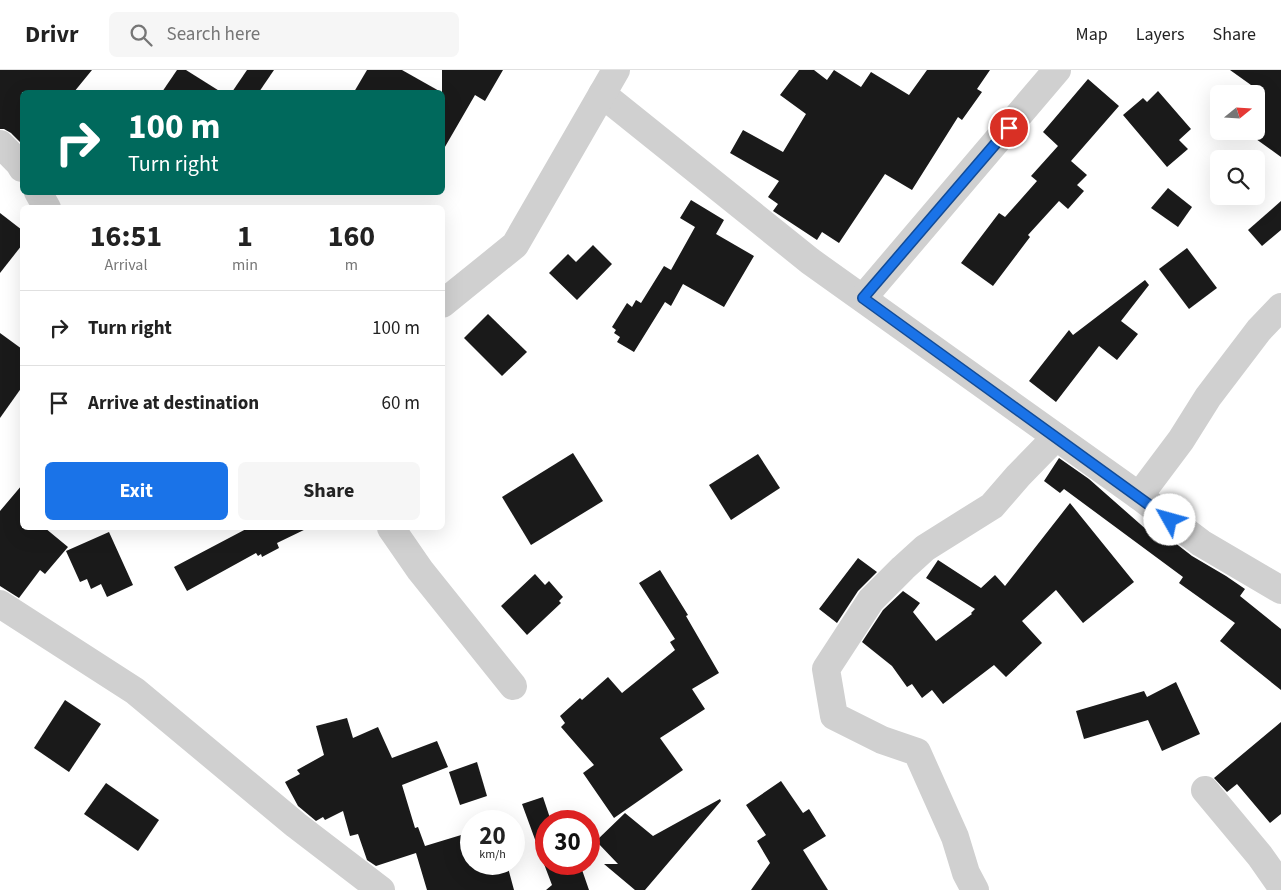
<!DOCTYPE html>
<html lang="en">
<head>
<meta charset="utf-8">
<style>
	:root { --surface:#fff; --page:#f6f6f6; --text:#222; --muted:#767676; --line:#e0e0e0; --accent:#1a73e8 }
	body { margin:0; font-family:"Source Sans 3",sans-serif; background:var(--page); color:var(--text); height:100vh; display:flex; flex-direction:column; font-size:19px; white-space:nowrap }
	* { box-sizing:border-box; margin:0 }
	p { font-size:16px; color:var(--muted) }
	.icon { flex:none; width:28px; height:28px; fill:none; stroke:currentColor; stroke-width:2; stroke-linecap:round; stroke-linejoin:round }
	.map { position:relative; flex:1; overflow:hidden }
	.sheet { position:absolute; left:20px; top:135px; width:425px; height:325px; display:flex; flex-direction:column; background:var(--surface); border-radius:8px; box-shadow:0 5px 20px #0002 }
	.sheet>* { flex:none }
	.top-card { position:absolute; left:20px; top:20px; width:425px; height:105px; border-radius:8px; box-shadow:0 5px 20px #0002; background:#00695c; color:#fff; overflow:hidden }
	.needle { width:32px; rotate:72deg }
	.tools { position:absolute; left:1210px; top:15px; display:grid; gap:10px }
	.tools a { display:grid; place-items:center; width:55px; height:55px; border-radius:8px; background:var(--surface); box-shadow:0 5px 20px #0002; font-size:25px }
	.speed { position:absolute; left:460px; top:740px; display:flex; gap:10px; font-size:25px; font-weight:700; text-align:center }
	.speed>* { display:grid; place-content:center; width:65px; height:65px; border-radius:50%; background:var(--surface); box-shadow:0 5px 20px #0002; line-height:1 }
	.speed small { font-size:12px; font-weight:400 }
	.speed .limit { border:8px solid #d22; background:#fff; color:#111 }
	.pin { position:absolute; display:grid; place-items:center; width:42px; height:42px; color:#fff; margin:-21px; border:2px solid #fff; border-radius:50%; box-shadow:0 1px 5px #0007 }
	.me { position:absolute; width:55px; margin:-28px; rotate:308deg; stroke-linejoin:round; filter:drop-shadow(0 0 4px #0008) }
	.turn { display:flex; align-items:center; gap:18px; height:105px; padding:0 25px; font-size:22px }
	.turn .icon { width:65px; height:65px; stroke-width:2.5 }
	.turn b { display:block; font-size:35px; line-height:42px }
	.eta { display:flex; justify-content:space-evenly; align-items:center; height:85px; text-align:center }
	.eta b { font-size:30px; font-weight:700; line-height:35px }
	.action { display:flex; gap:10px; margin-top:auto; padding:10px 25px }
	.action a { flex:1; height:58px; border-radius:8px; background:var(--accent); color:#fff; font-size:20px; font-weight:700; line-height:58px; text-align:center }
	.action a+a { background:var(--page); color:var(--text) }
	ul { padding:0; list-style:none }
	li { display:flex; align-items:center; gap:15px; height:75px; padding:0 25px; border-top:1px solid var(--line) }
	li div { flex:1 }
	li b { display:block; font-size:19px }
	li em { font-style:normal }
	header { display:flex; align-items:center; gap:30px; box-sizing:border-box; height:70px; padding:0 25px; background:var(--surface); border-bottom:1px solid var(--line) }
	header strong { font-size:24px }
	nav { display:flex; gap:28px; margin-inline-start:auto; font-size:18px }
	.search { width:350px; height:45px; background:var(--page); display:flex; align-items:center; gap:12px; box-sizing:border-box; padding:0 18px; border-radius:8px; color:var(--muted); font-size:19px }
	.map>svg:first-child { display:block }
</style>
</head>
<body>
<header>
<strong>Drivr</strong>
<div class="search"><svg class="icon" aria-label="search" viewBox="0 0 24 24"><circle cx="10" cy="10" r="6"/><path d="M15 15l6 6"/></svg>Search here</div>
<nav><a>Map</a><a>Layers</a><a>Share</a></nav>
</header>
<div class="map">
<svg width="1281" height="820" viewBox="0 0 1281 820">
	<rect width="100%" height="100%" fill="#fff"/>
	<!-- building -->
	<g fill="#1a1a1a">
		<path d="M0,0H92L74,22H22V74L11,63L4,59H0Z"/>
		<path d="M177,0H186L221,22H162Z"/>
		<path d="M247,0H274L259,22H232Z"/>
		<path d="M367,0H402L441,22H354Z"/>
		<path d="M442,0H503L485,31L475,25L442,82Z"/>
		<path d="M799,0H814L827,10L834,0L861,17L871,2L909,25L927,0H990L977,19L982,22L962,50L958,47L912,120L885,104L839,173L822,162L817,170L773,141L778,134L768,127L779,111L730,83L743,60L783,82L806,44L780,25Z"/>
		<path d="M1230,0H1281V87L1256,69V38L1265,25Z"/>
		<path d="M1088,9L1119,36L1071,91L1087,105L1077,115L1084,121L1068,139L1059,131L1028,165L1030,167L993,216L961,193L999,143L1005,147L1037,111L1031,106L1058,76L1043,62Z"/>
		<path d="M1158,21L1191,59L1179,70L1188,79L1167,97L1123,45L1143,28L1147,32Z"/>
		<path d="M1168,118L1192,137L1178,157L1151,138Z"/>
		<path d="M691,130L724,150L716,164L754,186L724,237L683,214L671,236L665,232L634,282L617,272L620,267L614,263L616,260L612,257L627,233L632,237L636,230L641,233L664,196L671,200L695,157L680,148Z"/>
		<path d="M1281,131V160L1262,176L1248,160Z"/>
		<path d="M0,143L22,160V175L0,203Z"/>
		<path d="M593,175L612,194L577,230L549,203L568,184L576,192Z"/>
		<path d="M1187,178L1217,218L1189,239L1159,199Z"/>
		<path d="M1145,210L1149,215L1121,251L1138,264L1117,290L1099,276L1056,332L1029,311L1069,260L1073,265Z"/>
		<path d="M488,244L527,282L502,306L464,268Z"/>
		<path d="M0,263L22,279V317L0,348Z"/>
		<path d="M573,383L603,431L531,475L502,427Z"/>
		<path d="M758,384L780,418L731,450L709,415Z"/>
		<path d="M1059,388L1089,409L1148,461L1152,455L1192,486L1226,506L1245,519L1240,526L1281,559V620L1220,571L1235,553L1179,513L1183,507L1064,419L1060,423L1044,411Z"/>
		<path d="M22,415V458H45L68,477L45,504L40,500L19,528L0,516V441Z"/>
		<path d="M1070,433L1134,512L1083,553L1056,520L1022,551L1042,573L1006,607L994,595L943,634L932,620L922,628L912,614L907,617L892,596L862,572L883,540L903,521L920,533L913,542L936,571L972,544L971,543L975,539L926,508L938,490L981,518L995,505L1005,516Z"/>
		<path d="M248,458H308L277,473L279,478L262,487L261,484L258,486L256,483L187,521L174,497Z"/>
		<path d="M109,462L133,515L107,527L101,514L91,519L87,509L80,512L66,481Z"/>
		<path d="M858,488L877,502L858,521L837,553L819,539Z"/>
		<path d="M660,500L688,545L686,546L719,603L692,619L705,639L660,668L683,700L614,748L583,703L594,695L561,657L565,653L560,646L580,628L582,630L608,607L622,623L675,580L670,572L675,569L639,513Z"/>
		<path d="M535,504L545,515L549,511L563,527L559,531L561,533L527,565L501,536Z"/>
		<path d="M1176,612L1200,664L1162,681L1148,650L1084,669L1076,641L1144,621L1147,627Z"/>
		<path d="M65,630L101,654L69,702L34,678Z"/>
		<path d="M347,648L353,668L378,657L392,688L437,671L448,697L402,715L415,758L418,757L425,776L471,762V794H507L514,820H427L416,783L376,796L367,790L358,764L350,766L343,741L325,750L323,747L316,751L298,736L285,712L300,704L297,700L324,685L316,656Z"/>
		<path d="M1281,652V744L1270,753L1237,714L1227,722L1214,708Z"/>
		<path d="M477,692L487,726L460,735L449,702Z"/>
		<path d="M781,711L803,743L809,739L826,766L803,780L828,820H751L770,793L757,771L766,765L746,735Z"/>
		<path d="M106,713L159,750L138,781L84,744Z"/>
		<path d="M543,727L551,751H546V793L544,794L522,734Z"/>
		<path d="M720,729L721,731L645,820H635L604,794H618L596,771L625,743L653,766Z"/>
		<path d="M544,794H567L568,799L573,794H580L589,820H546L552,815Z"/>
	</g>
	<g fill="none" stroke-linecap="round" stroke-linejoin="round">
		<!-- street -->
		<g stroke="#d0d0d0" stroke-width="28">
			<path d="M602,24L810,191L1139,426L1201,473L1281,520"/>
			<path d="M0,74L19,93L22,98"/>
			<path d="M38,122L47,138"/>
			<path d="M863,228L1057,0"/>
			<path d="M442,234L515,175L616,0"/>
			<path d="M1139,426L1181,370L1208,327L1259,260L1281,237"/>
			<path d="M391,458L420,500L513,616"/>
			<path d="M0,534L135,621L296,755L381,820"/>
			<path d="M1205,720L1260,786L1281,816"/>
			<path d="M975,820L966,803L955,767L917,682L882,670L834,646L826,599L871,530L903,498L925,478L992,436L1018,406L1056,367"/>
		</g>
	</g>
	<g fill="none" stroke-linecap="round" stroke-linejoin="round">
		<defs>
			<path id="route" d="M1009,58L863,228L1170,450"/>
		</defs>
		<!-- route casing -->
		<use href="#route" stroke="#114b97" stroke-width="12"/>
		<!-- route -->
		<use href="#route" stroke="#1a73e8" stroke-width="9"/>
	</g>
</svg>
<div class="tools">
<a><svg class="needle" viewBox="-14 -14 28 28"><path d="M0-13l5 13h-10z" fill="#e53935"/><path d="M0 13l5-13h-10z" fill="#767676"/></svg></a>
<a><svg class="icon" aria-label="search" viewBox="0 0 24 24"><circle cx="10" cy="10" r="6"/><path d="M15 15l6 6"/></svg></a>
</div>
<div class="speed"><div>20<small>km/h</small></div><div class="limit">30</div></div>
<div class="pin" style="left:1009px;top:58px;background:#d93025"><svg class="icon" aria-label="arrive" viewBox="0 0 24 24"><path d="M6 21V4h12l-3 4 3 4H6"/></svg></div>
<svg class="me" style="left:1170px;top:450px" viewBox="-20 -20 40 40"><circle r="19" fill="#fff"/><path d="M0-13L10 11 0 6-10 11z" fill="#1a73e8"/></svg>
<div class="top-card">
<div class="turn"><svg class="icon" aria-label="right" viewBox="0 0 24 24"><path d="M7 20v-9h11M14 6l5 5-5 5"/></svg><div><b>100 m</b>Turn right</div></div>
</div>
<section class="sheet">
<div class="eta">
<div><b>16:51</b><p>Arrival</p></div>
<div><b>1</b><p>min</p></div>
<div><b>160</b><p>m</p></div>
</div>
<ul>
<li><svg class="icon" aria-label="right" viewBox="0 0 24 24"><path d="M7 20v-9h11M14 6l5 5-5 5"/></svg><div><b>Turn right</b></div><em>100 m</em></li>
<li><svg class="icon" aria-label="arrive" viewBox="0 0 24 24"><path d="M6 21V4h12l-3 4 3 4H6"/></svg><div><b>Arrive at destination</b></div><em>60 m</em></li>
</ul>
<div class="action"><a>Exit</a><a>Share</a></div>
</section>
</div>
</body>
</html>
